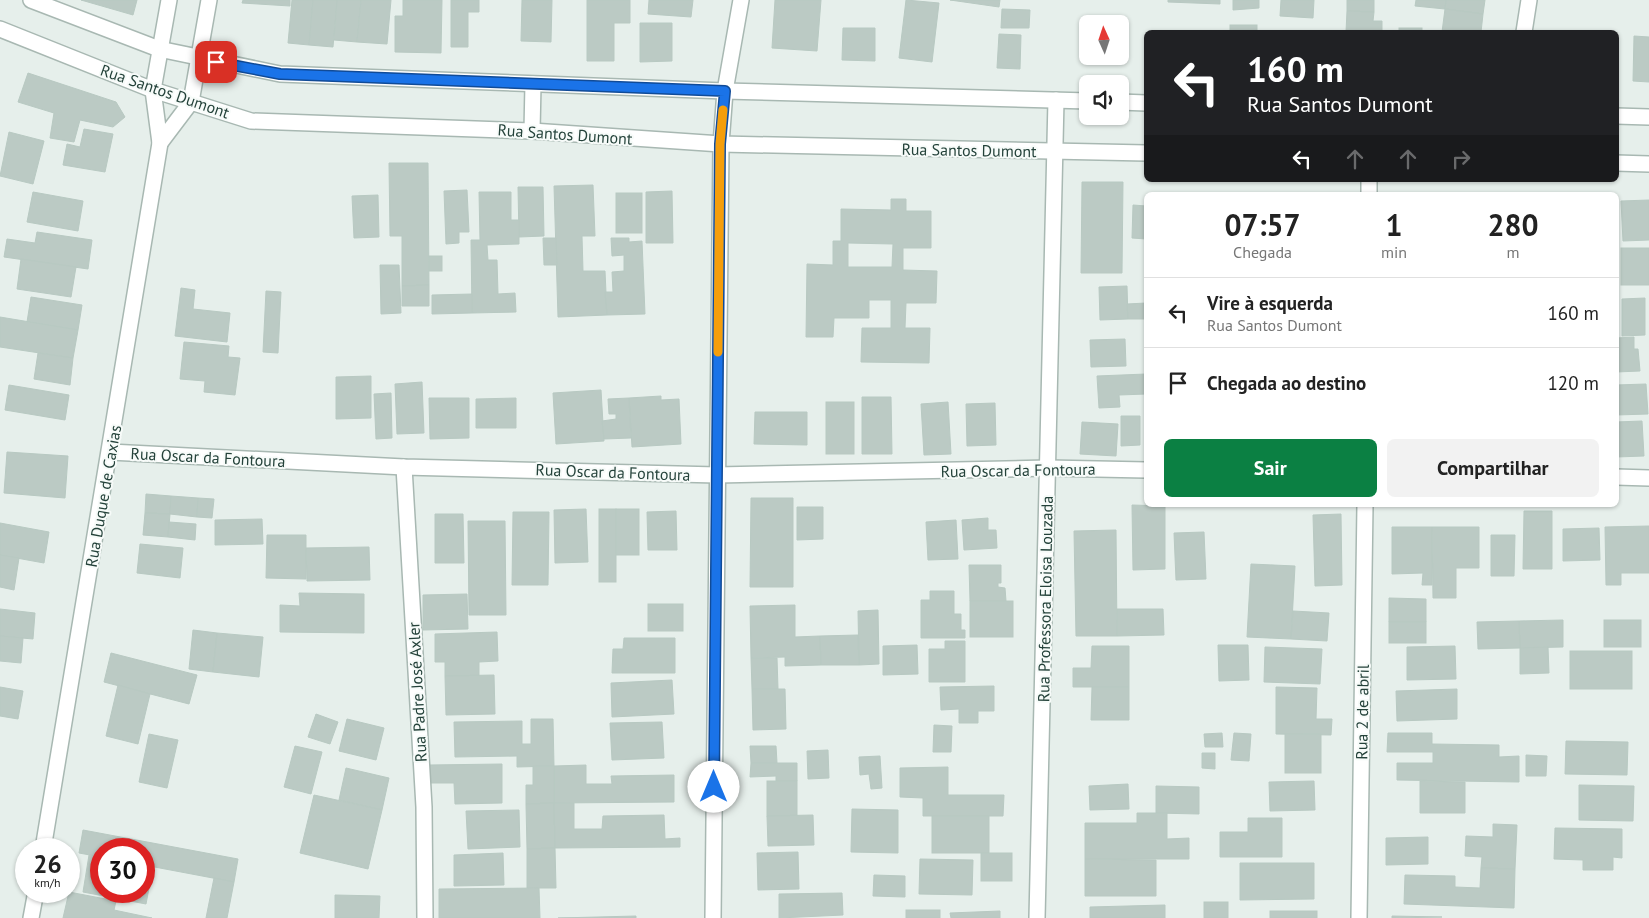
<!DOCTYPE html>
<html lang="pt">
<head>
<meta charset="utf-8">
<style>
	:root { --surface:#fff; --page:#f2f2f2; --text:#222; --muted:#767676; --line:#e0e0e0; --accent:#0b8043 }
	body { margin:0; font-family:"PT Sans",sans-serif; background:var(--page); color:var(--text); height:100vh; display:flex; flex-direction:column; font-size:19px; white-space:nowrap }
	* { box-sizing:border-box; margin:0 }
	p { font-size:16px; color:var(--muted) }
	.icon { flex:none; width:28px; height:28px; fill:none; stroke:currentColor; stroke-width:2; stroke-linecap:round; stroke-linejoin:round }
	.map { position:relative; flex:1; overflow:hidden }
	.drawer { position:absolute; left:1144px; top:192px; width:475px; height:315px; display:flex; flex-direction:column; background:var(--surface); border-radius:8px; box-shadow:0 1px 4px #0004 }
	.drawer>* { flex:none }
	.banner { position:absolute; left:1144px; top:30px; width:475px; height:152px; border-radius:8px; box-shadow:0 1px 4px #0004; background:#202124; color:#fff; overflow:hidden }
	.needle { width:32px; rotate:357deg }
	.controls { position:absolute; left:1079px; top:15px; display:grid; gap:10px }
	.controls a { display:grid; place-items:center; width:50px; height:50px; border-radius:8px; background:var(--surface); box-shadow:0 1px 4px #0004; font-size:25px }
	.speed { position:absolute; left:15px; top:838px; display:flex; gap:10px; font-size:25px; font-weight:700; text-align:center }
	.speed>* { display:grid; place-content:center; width:65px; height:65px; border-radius:50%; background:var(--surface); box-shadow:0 1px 4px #0004; line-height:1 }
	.speed small { font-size:12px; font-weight:400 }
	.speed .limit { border:8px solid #d22; background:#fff; color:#111 }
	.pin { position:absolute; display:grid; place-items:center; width:42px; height:42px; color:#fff; margin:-21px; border-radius:10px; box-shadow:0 2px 8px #0006 }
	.me { position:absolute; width:55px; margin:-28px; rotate:0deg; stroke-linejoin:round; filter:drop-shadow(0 0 4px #0008) }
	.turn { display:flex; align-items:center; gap:18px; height:105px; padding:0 20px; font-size:22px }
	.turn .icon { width:65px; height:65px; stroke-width:2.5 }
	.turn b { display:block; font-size:35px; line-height:42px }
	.lanes { display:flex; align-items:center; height:48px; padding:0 20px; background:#0003; justify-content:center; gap:25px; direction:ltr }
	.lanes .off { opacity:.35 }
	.eta { display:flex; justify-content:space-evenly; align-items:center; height:85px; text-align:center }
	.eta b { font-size:30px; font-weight:600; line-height:35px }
	.action { display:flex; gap:10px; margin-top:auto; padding:10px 20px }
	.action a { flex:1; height:58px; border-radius:8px; background:var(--accent); color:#fff; font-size:20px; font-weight:600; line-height:58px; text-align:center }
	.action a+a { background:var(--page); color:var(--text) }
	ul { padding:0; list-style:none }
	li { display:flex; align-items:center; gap:15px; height:70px; padding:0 20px; border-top:1px solid var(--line) }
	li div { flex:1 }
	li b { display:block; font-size:19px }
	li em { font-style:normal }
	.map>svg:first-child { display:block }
</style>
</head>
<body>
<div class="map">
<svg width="1649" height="918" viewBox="0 0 1649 918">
	<rect width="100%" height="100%" fill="#e6efeb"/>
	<!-- building -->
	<g fill="#bbcac4" stroke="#b8c9c2" fill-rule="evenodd">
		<path d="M81,0H137L133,15Z"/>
		<path d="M243,0H290V6L242,3Z"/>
		<path d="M292,0H313L309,45L288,43Z"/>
		<path d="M313,0H337L333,47L309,45Z"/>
		<path d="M337,0H361L357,42L334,40Z"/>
		<path d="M361,0H391L387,44L357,42Z"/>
		<path d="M403,0H442L441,53L395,52V16H403Z"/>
		<path d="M451,0H479V12H468V47H451Z"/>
		<path d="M522,0H552L551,42L521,41Z"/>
		<path d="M587,0H630V23H614V61H587Z"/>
		<path d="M649,0H693L691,17L648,14Z"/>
		<path d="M775,0H821L817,51L772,48Z"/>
		<path d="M906,0L939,3L932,62L899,58Z"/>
		<path d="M950,0H1000L999,7Z"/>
		<path d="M1168,0H1220V4L1168,2Z"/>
		<path d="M1233,0H1259V8L1233,10Z"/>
		<path d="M1281,0H1314L1313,18L1280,16Z"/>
		<path d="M1347,0H1374V12L1347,11Z"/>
		<path d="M1416,0H1446L1445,9L1415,6Z"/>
		<path d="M1446,0H1485L1483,14L1445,9Z"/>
		<path d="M1002,9L1030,10L1029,28H1001Z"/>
		<path d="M1445,9L1483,14L1481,32H1442Z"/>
		<path d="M1347,11L1374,12L1373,21H1382V32H1346Z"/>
		<path d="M640,23H672V61L640,62Z"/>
		<rect x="1230" y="25" width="27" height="7"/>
		<path d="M843,28H875V61L842,60Z"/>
		<rect x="1399" y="28" width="23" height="4"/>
		<path d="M999,34L1021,35L1020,69L997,68Z"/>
		<path d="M1634,36L1649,37V82L1633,81Z"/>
		<path d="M28,73L116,102L125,117L113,127L80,120L74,142L50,138L54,113L18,102Z"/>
		<path d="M84,129L113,134L105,172L63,165L67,144L80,147Z"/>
		<path d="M9,132L44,141L33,184L0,176Z"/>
		<path d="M389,163H428L429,285L402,286V236H390Z"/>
		<path d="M1082,182H1123L1122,273H1081Z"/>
		<path d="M593,185L595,236H582L583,271H605L607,315L558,317L554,186Z"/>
		<path d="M518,187H543L544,236L519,237Z"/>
		<path d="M467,190L469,232H459V243L446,244L444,191Z"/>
		<path d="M672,191L673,243H646V192Z"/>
		<path d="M33,192L83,201L78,231L27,222Z"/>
		<path d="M479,192H511V220H519V244L487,245L488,260H497L498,294L515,293L516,312L472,313L471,240H480Z"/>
		<rect x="616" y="193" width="26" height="40"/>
		<path d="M378,195L379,237L354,238L352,196Z"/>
		<path d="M891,199H906V211H931V248H903V270L937,271L936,303H906L905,328H930L929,363L861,362L862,328H891V300H869V318H834L833,337H806L807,264L833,265V241H841V209L891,210ZM848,243L893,244L892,267H848Z"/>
		<path d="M1649,200V240L1623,241L1621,201Z"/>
		<path d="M1133,205L1146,206V239L1132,238Z"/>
		<path d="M37,232L92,240L88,269L4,257L7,239L35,243Z"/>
		<path d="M543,238H556L557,265H544Z"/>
		<path d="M611,238H629V242L642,241L645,314L607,315L605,292H613L612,272L624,271V255L612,256Z"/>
		<rect x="1621" y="248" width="28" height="37"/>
		<rect x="429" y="256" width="13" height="15"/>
		<path d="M21,259L76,267L71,297L17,289Z"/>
		<path d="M380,265H399L401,313L381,314Z"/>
		<path d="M429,285V306H402V286Z"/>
		<path d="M1127,286L1128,319L1100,320L1099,287Z"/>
		<path d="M181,288L195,290L193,309L230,313L227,342L175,336Z"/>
		<path d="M266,291L281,292L278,353L263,352Z"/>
		<path d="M472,294V313L432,314V295Z"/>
		<path d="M31,297L82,305L78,330L27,322Z"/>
		<path d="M1645,298V335L1622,336V299Z"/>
		<path d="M1146,303V319H1128L1127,304Z"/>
		<path d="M0,317L78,330L73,358L0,347Z"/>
		<path d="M1634,337V349H1638L1640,371L1616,372V338Z"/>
		<path d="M1125,339L1126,366L1091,367L1090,340Z"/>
		<path d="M184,342L229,346L228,357L240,358L235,395L204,392L205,381L180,379Z"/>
		<path d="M38,353L73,358L70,385L34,379Z"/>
		<path d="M1146,374V394L1119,395L1120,407L1099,408L1097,376Z"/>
		<path d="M371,376V418L336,419V377Z"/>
		<path d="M422,382L424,433L397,434L395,384Z"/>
		<path d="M1646,384L1648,414L1616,415V385Z"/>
		<path d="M9,385L69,395L65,420L5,410Z"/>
		<path d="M601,390L604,441L556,444L553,393Z"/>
		<path d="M391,393L392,438L376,439L374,394Z"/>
		<path d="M661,396V400L679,399L681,444L632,447L629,398Z"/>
		<path d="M862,397H891L892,454H862Z"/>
		<path d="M429,398H469V438L430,439Z"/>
		<path d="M516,398V428H476V399Z"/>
		<path d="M629,398L631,438L604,439L602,421L616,419V414H609L608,399Z"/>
		<rect x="826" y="402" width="28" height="52"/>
		<path d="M948,402L951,454L924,455L921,404Z"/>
		<path d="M995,403L996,445L967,446L966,404Z"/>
		<path d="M755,412H807V445L754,444Z"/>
		<path d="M1121,416H1140V445L1121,446Z"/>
		<path d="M1642,421L1644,456L1616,457V422Z"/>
		<path d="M1082,422L1118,424L1116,456L1080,454Z"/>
		<path d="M7,452L68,456L65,498L4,493Z"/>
		<path d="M146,494L171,496L170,514L145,513Z"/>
		<path d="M171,496L198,498L197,517L170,514Z"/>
		<path d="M198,498L214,499L212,518L197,517Z"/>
		<path d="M751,498H793V587H750Z"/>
		<path d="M1132,505L1165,506V569L1133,570Z"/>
		<path d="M797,507H823V539L797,540Z"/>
		<path d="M586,509L588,562L555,563L554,510Z"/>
		<rect x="599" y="509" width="17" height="73"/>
		<rect x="616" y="509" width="23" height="46"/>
		<path d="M676,511L677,550H648L647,512Z"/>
		<path d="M1524,511H1552V569H1523Z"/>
		<path d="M513,512H549L548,585H512Z"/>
		<path d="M145,513L170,514L168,537L143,535Z"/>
		<path d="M435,514H463L464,563H435Z"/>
		<path d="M1341,514L1342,585L1315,586L1313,515Z"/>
		<path d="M988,518V530H996L997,548L964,550L962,520Z"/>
		<path d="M262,519L263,544L215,545V520Z"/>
		<path d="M956,520L958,559L928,560L926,522Z"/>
		<path d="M468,521H505L506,615H469Z"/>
		<path d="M169,522L196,524L195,540L168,537Z"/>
		<path d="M0,523L49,532L44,563L0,555Z"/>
		<path d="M1649,526V573H1621V585H1606L1605,527Z"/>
		<path d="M1392,527H1432V585H1422L1423,573L1392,574Z"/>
		<path d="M1432,527H1479V568H1456V598H1433Z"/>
		<path d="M1599,528L1600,560L1563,561V529Z"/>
		<path d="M1116,530L1117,636H1076L1074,531Z"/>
		<path d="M1204,532L1206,579L1176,580L1174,533Z"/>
		<path d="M267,535H306V579L266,578Z"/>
		<path d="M1491,535H1515L1514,576H1491Z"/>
		<path d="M140,544L183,548L180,578L137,573Z"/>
		<path d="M369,547L370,580L307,581L306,548Z"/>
		<path d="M0,555L19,558L14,590L0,587Z"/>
		<path d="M1251,564L1295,566L1291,639L1247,637Z"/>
		<path d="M969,565H1001V583H998V587L1005,588L1006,601H970Z"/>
		<path d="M930,591H954V614H961V630H965V638H921V600H930Z"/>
		<path d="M299,593L364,594V633L280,632V605L300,606Z"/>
		<path d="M467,594L468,629L423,630V595Z"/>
		<path d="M1389,598L1426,599V622H1389Z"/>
		<rect x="970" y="601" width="43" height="36"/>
		<rect x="648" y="604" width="35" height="27"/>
		<path d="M795,605V637L820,636L821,665L785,666V657L751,658L750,606Z"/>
		<path d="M0,609L35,613L33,639L0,636Z"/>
		<path d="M1117,609H1163L1164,635L1117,636Z"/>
		<path d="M878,610L879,664L859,665L858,611Z"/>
		<path d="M1293,611L1329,613L1327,641L1291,639Z"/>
		<path d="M1563,620V647L1520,648L1519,621Z"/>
		<rect x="1604" y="620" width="37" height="27"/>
		<path d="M1519,621L1520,648L1478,649L1477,622Z"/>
		<rect x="1389" y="622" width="37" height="21"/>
		<path d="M193,630L217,633L213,672L189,669Z"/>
		<path d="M497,632L498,661L479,662V676H445V662H435V634Z"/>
		<path d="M217,633L263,637L259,677L213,672Z"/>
		<path d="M858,635L859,665H821L820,636Z"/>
		<path d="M0,636L23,638L21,663L0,661Z"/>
		<path d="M624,638H675V673H612L613,649H623Z"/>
		<path d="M945,641H965V682H929V649H945Z"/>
		<path d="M917,645L918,674L883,675V646Z"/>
		<path d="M1218,645H1248L1249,680L1219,681Z"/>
		<path d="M1092,646H1129V687H1073V668H1091Z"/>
		<path d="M1455,646L1456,679L1407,680V647Z"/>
		<path d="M1265,647L1322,649L1320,684L1264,682Z"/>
		<path d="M1548,647L1549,673L1520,674V648Z"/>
		<rect x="1570" y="651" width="62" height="38"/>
		<path d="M111,653L197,675L189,704L104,682Z"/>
		<path d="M751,658H777L778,689H752Z"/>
		<path d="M494,675L495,714L446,715L445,676Z"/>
		<path d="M672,680L674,714L612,717L611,683Z"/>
		<path d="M118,685L150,694L138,744L106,736Z"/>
		<path d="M994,686V711H978V723H959V709L941,710L940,687Z"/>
		<path d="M0,687L23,691L18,719L0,716Z"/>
		<path d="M1092,687H1129V720H1091Z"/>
		<path d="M1276,687L1317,688L1316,719H1332L1331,735L1276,734Z"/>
		<path d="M752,689H785L786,729L753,730Z"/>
		<path d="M1457,689V719L1397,721L1396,691Z"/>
		<path d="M316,714L338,722L330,744L308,737Z"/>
		<path d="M347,719L384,728L376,760L339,751Z"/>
		<path d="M531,719H553L554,766L517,767V756L455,757L454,722L522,721V744H531Z"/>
		<path d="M662,722L664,758L612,760L610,723Z"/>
		<path d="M934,725L952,726L951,752H933Z"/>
		<path d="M1222,733L1223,747H1205L1204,734Z"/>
		<path d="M1234,733L1251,734L1249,761L1231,760Z"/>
		<path d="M1388,733H1432V744L1499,745V757L1519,756V782L1397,780V763H1433V752H1387Z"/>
		<path d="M149,734L178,740L167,788L139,782Z"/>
		<rect x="1285" y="734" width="36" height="39"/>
		<path d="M1566,741L1628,742L1627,775L1565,774Z"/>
		<path d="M295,746L322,752L311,794L284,787Z"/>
		<path d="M750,746H776L777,763H751Z"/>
		<path d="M828,750L829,778L808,779L807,751Z"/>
		<path d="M1202,753H1215V769L1202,768Z"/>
		<path d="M1526,755L1547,756L1546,776H1526Z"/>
		<path d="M880,756L882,788L871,789L869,774L860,775L859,757Z"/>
		<path d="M751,763H797V781H776V776L750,777Z"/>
		<path d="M502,764V803L455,804L454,783H429V765Z"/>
		<path d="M586,765V784H612L611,776L674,775V802L554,803V766Z"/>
		<path d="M533,766H554V803L526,804V785H533Z"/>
		<path d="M948,767V795H1004L1003,816H923V798L900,797V768Z"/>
		<path d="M346,768L389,778L382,810L339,800Z"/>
		<rect x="767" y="781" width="30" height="35"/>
		<path d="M1314,781L1315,810L1270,811L1269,782Z"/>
		<path d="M1420,781L1465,782V813H1420Z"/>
		<path d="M1128,784L1129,809L1090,810L1089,786Z"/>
		<path d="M1579,785L1634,786L1633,821L1579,820Z"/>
		<path d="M1156,786L1199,787V814L1156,813Z"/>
		<path d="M314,795L382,810L368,869L300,853Z"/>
		<path d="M554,803L555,848L527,849L526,804Z"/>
		<path d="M554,803H574V829H602L603,816L664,815L665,839L680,838V847L555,848Z"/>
		<path d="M852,809L898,810V853L851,852Z"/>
		<path d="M519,810L520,847L468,849L466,811Z"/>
		<path d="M1137,813H1167V839L1189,838V859H1085V823H1137Z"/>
		<path d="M813,815L814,845L768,846L767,816Z"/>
		<rect x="932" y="816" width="57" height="37"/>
		<path d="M1248,818H1282V857H1220V832H1248Z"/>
		<path d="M1493,824L1517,825L1515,869L1481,868L1482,857L1465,856L1466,836L1493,837Z"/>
		<path d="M1555,828L1622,829V858L1613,857V870H1583V860L1554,859Z"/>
		<path d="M83,830L238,859L234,882L144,865V849H101V857L79,853Z"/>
		<path d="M1428,837V864L1386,865V838Z"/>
		<path d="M555,848L556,888H527V849Z"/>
		<path d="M798,852L799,889L758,890L757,853Z"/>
		<path d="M503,853L504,885L454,886V855Z"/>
		<rect x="981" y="853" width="31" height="28"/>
		<path d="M89,855L101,857V891H144V865L153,867L146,904L83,892Z"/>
		<path d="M920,859L973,860L972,895L919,894Z"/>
		<path d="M1085,859L1156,860V896H1085Z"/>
		<path d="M1240,863H1314V899L1240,900Z"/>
		<path d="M1481,868L1515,869L1514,908L1404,904L1405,875L1455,876V887L1480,888Z"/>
		<path d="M874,875L905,876V897L873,896Z"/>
		<path d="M214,878L234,882L227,918H206Z"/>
		<path d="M539,888L540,918H439V889Z"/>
		<path d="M69,892L116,901L114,910L152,918H63Z"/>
		<path d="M842,893L843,915L779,918V894Z"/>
		<path d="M335,895L380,896L379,918H335Z"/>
		<rect x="1204" y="902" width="24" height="16"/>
		<path d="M1165,905V918H1090V907Z"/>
		<rect x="906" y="910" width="34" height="8"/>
		<path d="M1000,911V918H951L950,913Z"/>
		<rect x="1270" y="911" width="47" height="7"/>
		<path d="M636,916V918H558Z"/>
		<path d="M1392,916L1442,917L1392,918Z"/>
	</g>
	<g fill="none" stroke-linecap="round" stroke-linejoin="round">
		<defs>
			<g id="street">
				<path d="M31,0L159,49L280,74L725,91L1088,101"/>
				<path d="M0,29L153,90L251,121L532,131L721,144L1146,153"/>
				<path d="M1524,32L1529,0"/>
				<path d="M1120,102L1146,103"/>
				<path d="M1616,116L1649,117"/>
				<path d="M532,131L533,84"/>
				<path d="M160,143L191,102L209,0"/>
				<path d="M1616,163L1649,164"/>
				<path d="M1369,195V180"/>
				<path d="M110,452L404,467L717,475L1048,468L1146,470"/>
				<path d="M404,467L424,807L425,918"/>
				<path d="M1616,477L1649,478"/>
				<path d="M43,849L160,143L153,90L169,0"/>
				<path d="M31,918L36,891"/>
				<path d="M713,918L721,144L725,91L741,0"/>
				<path d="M1037,918L1056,100"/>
				<path d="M1359,918L1365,505"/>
			</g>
		</defs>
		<!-- street casing -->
		<use href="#street" stroke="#a8b8b2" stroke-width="18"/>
		<!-- street -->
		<use href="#street" stroke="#fff" stroke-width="15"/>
	</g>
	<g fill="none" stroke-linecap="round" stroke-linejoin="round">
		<defs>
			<path id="route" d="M216,62L280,74L725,91L720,144L714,787"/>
		</defs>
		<!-- route casing -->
		<use href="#route" stroke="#114b97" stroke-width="12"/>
		<!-- route -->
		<use href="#route" stroke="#1a73e8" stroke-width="9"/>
		<!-- slow -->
		<path stroke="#f59e0b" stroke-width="9" d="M718,352L720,144L723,110"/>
	</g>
	<g text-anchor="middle" stroke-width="4" stroke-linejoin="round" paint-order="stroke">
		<!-- street labels -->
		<g font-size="16" fill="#24423a" stroke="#f7fbf9">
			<text transform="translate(165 91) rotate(19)" y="6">Rua Santos Dumont</text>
			<text transform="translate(565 134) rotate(4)" y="6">Rua Santos Dumont</text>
			<text transform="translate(969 150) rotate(1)" y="6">Rua Santos Dumont</text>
			<text transform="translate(208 457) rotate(3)" y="6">Rua Oscar da Fontoura</text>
			<text transform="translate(1018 470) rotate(-1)" y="6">Rua Oscar da Fontoura</text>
			<text transform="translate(613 472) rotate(2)" y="6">Rua Oscar da Fontoura</text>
			<text transform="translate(103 496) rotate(-80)" y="6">Rua Duque de Caxias</text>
			<text transform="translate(1045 599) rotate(-89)" y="6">Rua Professora Eloisa Louzada</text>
			<text transform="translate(417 692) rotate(-93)" y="6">Rua Padre José Axler</text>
			<text transform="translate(1362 712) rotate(-89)" y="6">Rua 2 de abril</text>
		</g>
	</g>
</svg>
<div class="controls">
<a><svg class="needle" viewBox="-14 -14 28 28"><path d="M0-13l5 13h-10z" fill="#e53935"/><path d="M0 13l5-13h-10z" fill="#767676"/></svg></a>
<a><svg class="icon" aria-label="sound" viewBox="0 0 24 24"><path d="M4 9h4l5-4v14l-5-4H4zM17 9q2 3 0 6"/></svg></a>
</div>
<div class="speed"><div>26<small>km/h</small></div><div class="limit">30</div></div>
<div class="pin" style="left:216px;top:62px;background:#d93025"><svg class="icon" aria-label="arrive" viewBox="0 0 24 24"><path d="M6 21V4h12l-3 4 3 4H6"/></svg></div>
<svg class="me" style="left:714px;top:787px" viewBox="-20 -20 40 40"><circle r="19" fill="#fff"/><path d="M0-13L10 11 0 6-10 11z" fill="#1a73e8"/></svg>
<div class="banner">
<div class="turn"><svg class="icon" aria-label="left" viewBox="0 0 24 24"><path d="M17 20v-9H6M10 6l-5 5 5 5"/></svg><div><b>160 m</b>Rua Santos Dumont</div></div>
<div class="lanes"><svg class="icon" aria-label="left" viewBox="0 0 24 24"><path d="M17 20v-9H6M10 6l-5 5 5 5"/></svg><svg class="icon off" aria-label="ahead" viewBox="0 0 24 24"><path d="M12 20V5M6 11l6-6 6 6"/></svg><svg class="icon off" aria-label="ahead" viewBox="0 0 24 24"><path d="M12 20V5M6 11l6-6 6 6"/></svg><svg class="icon off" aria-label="right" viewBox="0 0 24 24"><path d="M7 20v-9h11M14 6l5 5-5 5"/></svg></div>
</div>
<section class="drawer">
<div class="eta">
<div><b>07:57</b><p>Chegada</p></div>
<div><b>1</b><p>min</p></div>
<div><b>280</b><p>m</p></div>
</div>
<ul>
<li><svg class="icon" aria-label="left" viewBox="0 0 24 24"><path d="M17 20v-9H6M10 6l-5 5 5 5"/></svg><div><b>Vire à esquerda</b><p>Rua Santos Dumont</p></div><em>160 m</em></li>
<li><svg class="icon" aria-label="arrive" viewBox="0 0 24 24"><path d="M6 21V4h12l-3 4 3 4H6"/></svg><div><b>Chegada ao destino</b></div><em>120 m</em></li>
</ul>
<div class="action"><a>Sair</a><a>Compartilhar</a></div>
</section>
</div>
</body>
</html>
